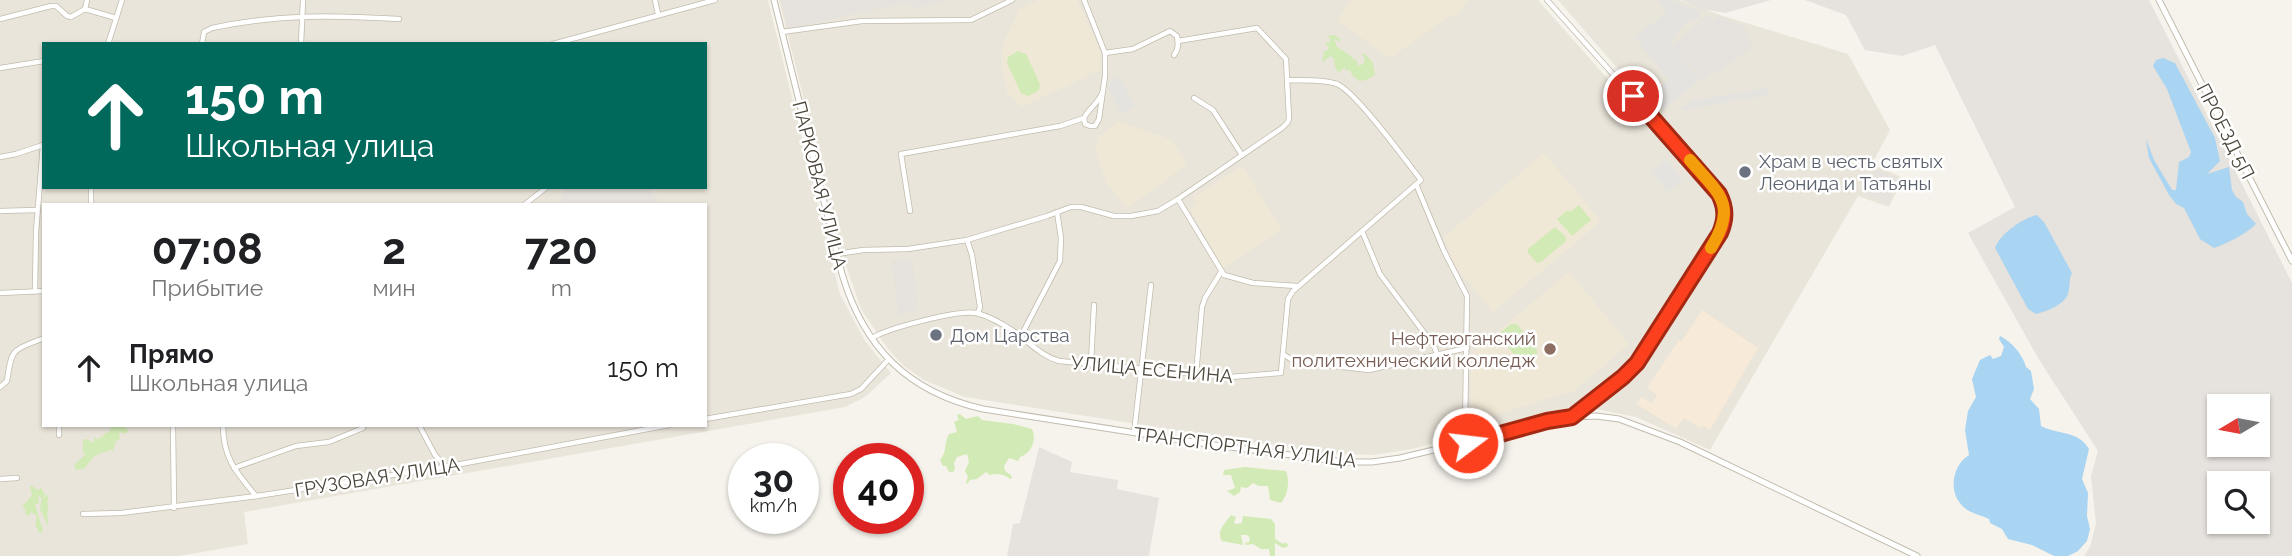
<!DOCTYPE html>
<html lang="ru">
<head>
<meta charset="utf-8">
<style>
	:root { --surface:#fff; --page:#f2f2f2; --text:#202124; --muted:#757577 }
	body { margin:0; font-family:Raleway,sans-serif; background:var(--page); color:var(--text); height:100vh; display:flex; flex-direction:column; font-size:26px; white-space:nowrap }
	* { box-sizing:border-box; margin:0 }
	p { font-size:23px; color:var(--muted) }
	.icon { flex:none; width:38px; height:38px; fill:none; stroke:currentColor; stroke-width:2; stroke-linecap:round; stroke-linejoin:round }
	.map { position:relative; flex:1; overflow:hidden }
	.details { position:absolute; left:42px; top:203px; width:665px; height:224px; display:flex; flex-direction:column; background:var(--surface); border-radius:0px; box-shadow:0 2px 5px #0004 }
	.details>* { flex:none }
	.guide { position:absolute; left:42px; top:42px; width:665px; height:147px; border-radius:0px; box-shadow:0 2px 5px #0004; background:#00695c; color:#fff; overflow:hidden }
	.needle { width:46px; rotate:260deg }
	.fabs { position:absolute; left:2207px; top:394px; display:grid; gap:14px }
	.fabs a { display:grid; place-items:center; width:63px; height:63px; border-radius:0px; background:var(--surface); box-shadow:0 2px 5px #0004; font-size:35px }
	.speed { position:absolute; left:728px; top:443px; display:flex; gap:14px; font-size:35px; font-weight:700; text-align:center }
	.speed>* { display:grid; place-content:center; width:91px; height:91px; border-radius:50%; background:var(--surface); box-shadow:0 2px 5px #0004; line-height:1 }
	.speed small { font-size:18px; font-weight:400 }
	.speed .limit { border:10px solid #d22; background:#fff; color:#111 }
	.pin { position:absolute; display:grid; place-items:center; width:60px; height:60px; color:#fff; margin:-30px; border:4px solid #fff; border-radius:50%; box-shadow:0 2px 7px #0007 }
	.me { position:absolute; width:77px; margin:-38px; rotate:75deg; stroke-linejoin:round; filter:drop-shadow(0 0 5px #0008) }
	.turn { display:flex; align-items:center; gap:24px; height:147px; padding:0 28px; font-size:32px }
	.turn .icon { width:91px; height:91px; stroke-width:2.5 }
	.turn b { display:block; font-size:49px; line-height:60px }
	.eta { display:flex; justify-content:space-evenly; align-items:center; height:119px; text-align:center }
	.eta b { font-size:42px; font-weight:700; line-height:49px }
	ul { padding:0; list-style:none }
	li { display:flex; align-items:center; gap:21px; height:91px; padding:0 28px }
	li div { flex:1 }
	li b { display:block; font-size:26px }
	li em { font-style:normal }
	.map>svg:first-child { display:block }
</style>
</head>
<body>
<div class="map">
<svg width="2292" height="556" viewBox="0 0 2292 556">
	<rect width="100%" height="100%" fill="#f6f3ec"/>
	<!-- residential -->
	<g fill="#eae5da" fill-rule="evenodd">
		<path d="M0,0H768L840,294L865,341L891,373L865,397L845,407L244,512L248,544L179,556H0ZM44,44H705V187H44ZM44,205H705V425H44Z"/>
		<path d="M779,0H1538L1706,190L1716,207L1717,221L1708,239L1631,358L1622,368L1577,405L1412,449L1373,455L1322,453L965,397L924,380L904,366L888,349L861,309L844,260Z"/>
		<path d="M1558,0H1680L1723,16L1848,54L1890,130L1872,164L1903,178L1889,207L1858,196L1710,450L1636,417L1596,409L1600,403L1642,366L1727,233L1730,219L1729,203L1719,185Z"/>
	</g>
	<!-- commercial -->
	<path fill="#f7ead8" d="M1702,310L1758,348L1710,430L1703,426L1701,428L1684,418L1676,429L1637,404L1641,397L1652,403L1657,395L1647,388L1679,340L1681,342Z"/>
	<!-- industrial -->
	<g fill="#e6e2dd" fill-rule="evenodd">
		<path d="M781,0H945L915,9L904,3L788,29Z"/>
		<path d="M1682,0H1771L1725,13L1702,9Z"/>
		<path d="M1805,0H2149L2292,283V556H2084L2090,547L2096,523L2091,476L2098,451L2038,358L1968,233L2015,207L1935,45L1902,56L1865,50L1846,15ZM2219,406H2258V444H2219ZM2219,483H2258V522H2219Z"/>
		<path d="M1706,15L1713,21L1718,16L1745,27L1752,47L1720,71L1714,72L1703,81L1672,45Z"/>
		<path d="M1875,169L1899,179L1888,203L1864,193Z"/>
		<path d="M567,187H649L654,196L664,205H564L561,197Z"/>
		<path d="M912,259L918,309L899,316L892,261Z"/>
		<path d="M1039,447L1072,462L1070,472L1118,480L1117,489L1159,498L1149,556H1007L1013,524L1020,523Z"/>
	</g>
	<!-- education -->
	<g fill="#efe8d6">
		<path d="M1038,0H1077L1100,51L1101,70L1021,107L1007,92L1001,60L1004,42L1020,9Z"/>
		<path d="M1351,0H1469L1457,15L1449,17L1390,58L1337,21Z"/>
		<path d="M1118,121L1172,140L1187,165L1129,207L1125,206L1107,183L1095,150L1100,136Z"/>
		<path d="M1544,153L1601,221L1493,312L1453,263L1444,237Z"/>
		<path d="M1242,166L1282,230L1223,268L1190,208L1197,204L1193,197Z"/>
		<path d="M1569,272L1629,344L1574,391L1471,422V354Z"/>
	</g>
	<!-- green -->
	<g fill="#d2eab5">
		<path d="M1335,35L1341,40L1339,42L1334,38L1337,47L1351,56L1354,60L1356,59L1358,66L1363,64L1365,59L1362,54H1365L1373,63L1375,75L1366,80L1359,81L1352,75L1350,70H1345V67L1339,72L1336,70L1334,59L1330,56L1322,63L1324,51H1327L1329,48L1325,44L1330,42V38L1326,36Z"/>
		<path d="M1018,51L1026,54L1040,84L1039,90L1028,96L1021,93L1007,63L1008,57Z"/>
		<path d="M1579,205L1591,220L1572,236L1557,219L1568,210L1570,212Z"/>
		<path d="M1555,227L1566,237V241L1541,262L1537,263L1528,253V249Z"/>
		<path d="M1511,324H1517L1537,350V354L1526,363L1520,362L1500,337L1501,332Z"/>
		<path d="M960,414L966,419L978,416L982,420L1013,424L1032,429C1037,440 1031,454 1020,457L1018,461L1009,458L1004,466L1005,471L1011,475L1012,478L1010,479C1004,474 998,473 990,475L986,472L977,479L970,480L967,484L966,482L968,477L965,471L969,462L967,454L957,457L954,463L955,469L953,472H949L946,466H943L940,460C947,453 944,442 949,434L957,432L954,422L959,420L957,415Z"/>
		<path d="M110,425H125L128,431L126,434L119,432L120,439L116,441L113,451L110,449L109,451L100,453L99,455H95L84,469L74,470L76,468L74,465L86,454L83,453V440L87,439L93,443L95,437L98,440L101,436L103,438V435L111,430Z"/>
		<path d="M1245,467L1286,471C1290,481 1288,495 1281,503L1270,500L1268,486H1259L1253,483L1247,488L1241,487L1240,492L1234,496L1227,491L1235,488L1231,475H1223L1224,470Z"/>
		<path d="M30,486H32L37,490L41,488L45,494L43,498L49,494L47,503L49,504C46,511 48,519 48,526L40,509L42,498L38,497L39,503L35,505L43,530L40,534L35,524L37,516L31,512L29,516L26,515L25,509L22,507L32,495Z"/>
		<path d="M1231,515L1236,517L1234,522L1235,524L1242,523L1243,516L1271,519L1275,524V539L1283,544L1285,542L1289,546L1283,548L1275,543V556H1270L1269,549H1261L1253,544L1246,545L1245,543L1249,542L1250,538L1247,535H1241L1243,545L1222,541C1216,531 1224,525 1231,515Z"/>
	</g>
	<!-- parking -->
	<g fill="#e5e3e0">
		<path d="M1658,0H1672L1701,12L1698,18L1691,22H1686L1670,43L1700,80L1661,111L1649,96L1669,80L1635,37L1667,12Z"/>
		<path d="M1119,77L1135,106L1121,113L1106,84Z"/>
		<path d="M1767,88L1768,95L1683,110L1682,106L1690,104V101Z"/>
		<path d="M1667,160L1683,179L1668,192L1652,172Z"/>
	</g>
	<!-- water -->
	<g fill="#a9d4f2">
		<path d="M2163,58L2175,63L2215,138L2220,161L2207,174L2229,167L2232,190L2236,197L2243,202L2247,214L2256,224C2246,234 2228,243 2214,248L2200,239L2184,208L2176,204L2169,195L2149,158L2146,139L2154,160L2172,190H2176L2179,162L2189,157L2191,152L2167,89L2153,66L2156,60Z"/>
		<path d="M2037,215L2044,222L2072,273C2068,280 2071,289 2067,296C2063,305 2045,312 2036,314L2028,309L1995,248C2000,234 2023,218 2037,215Z"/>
		<path d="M2000,336C2012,342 2023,355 2026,367L2031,371L2034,389L2030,399L2039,409L2041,426C2058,435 2078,430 2089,449L2082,479L2088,493L2087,516L2090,529L2087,541L2078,551L2068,556H2054L2032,545L2008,539L2002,529L1990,523L1989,519C1978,514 1967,513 1960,503C1948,488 1954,464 1969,455L1965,430L1968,411L1976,397L1972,379L1980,360L1990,355L1993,359L2001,356L2004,347L1999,339Z"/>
	</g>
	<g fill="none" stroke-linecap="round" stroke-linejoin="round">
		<defs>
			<g id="minor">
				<path d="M87,0L85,9L116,18"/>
				<path d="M655,0L658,14"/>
				<path d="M1547,0L1716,190C1725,205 1727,217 1720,233L1637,363L1624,377L1573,416"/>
				<path d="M0,19L51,6H56L67,16L71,17L85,9"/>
				<path d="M782,32L862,21L971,20L1012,0"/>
				<path d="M1178,41L1257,28L1286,59L1289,118L1288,122L1282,128L1178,199"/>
				<path d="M108,44L122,0"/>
				<path d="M202,44L204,32L212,28C278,14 333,15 399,19"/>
				<path d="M301,44L303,0"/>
				<path d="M553,44L715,0"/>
				<path d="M1105,53L1133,49L1170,31L1177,36C1178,43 1179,49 1174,55"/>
				<path d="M0,68L44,61"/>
				<path d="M1194,98L1213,110L1242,155"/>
				<path d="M1084,118L1085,124L1090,126H1095L1099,119L1105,76V53L1084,0"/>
				<path d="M0,157L16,154L43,145"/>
				<path d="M1416,184L1444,251L1467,296L1465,432L1468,443"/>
				<path d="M91,205V187"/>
				<path d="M524,205L547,187"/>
				<path d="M0,211L38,210"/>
				<path d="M910,211L901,154L1060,126L1084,118C1089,108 1099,103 1103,91"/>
				<path d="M1362,231L1380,274L1434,346L1437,354"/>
				<path d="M967,240L972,255L980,307L978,313"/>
				<path d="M837,254L863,250L908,249L967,240L1047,216L1071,207H1081L1114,216H1131L1158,211L1178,199L1224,275L1253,283L1297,286"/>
				<path d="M35,290L36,232L43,145"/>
				<path d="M0,293L44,291"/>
				<path d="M1021,336L1060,261L1061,238L1057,212"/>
				<path d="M872,338C888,328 958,310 976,313C989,316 1003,324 1015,332C1029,342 1041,356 1059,361L1230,377L1281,373L1288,299L1293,291L1421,180C1406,161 1356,92 1337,84C1322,79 1302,81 1287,80"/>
				<path d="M1283,354L1292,360L1299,362L1369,370L1467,348"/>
				<path d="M1091,363L1094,305"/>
				<path d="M1196,374L1202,307L1205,298L1221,272"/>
				<path d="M0,387L7,381C12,347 12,351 44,338"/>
				<path d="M705,419L851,394L861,389L889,359"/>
				<path d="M173,425L174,508"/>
				<path d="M223,425C223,458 236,472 256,496"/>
				<path d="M419,425L435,455L445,466"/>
				<path d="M1134,433L1151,285"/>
				<path d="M59,435V425"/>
				<path d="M234,468L296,446L329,442L363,428L361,425"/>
				<path d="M0,479L17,478"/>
				<path d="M83,514L121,513L257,496L445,467L669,425"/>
			</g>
			<g id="tertiary">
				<path d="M774,0L842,274C864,348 908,392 983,409L1207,444L1344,462H1372L1400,458L1572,417L1596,416L1619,419L1680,442L1917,556"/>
				<path d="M2159,0L2292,261"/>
			</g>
		</defs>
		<!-- minor casing -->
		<use href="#minor" stroke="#c2bbae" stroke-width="6"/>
		<!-- tertiary casing -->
		<use href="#tertiary" stroke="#c2bbae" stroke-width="7"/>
		<!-- minor -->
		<use href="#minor" stroke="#fff" stroke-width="4.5"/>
		<!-- tertiary -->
		<use href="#tertiary" stroke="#fff" stroke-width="5"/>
	</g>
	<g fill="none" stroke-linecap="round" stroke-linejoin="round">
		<defs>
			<path id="route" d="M1468,443L1547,421L1572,417L1623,377L1637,363L1720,233C1726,219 1726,208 1719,194L1633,96"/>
		</defs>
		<!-- route casing -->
		<use href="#route" stroke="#a42913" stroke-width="18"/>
		<!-- route -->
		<use href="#route" stroke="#fc3f1d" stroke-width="12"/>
		<!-- slow -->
		<path stroke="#f59e0b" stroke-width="12" d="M1690,160C1719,194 1738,204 1711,248"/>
	</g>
	<!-- markers -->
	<g fill="#6b7280" stroke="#fff" stroke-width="2.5">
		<circle cx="1745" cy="172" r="7"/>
		<circle cx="936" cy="335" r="7"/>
	</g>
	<circle fill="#8d6e63" stroke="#fff" stroke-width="2.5" cx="1550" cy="349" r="7"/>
	<g text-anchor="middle" stroke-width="5" stroke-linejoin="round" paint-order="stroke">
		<!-- street labels -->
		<g font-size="19" fill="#4b4439" stroke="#fff">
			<text transform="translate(2226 131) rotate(63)" y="7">ПРОЕЗД 5П</text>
			<text transform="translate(820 185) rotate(76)" y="7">ПАРКОВАЯ УЛИЦА</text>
			<text transform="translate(1152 369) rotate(5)" y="7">УЛИЦА ЕСЕНИНА</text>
			<text transform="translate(1245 447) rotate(7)" y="7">ТРАНСПОРТНАЯ УЛИЦА</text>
			<text transform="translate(377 477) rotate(-9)" y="7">ГРУЗОВАЯ УЛИЦА</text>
		</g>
		<!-- worship labels -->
		<g font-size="19" fill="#5b616d" stroke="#fff" text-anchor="start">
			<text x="1759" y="168">Храм в честь святых<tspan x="1759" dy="22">Леонида и Татьяны</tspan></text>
			<text x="950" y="342">Дом Царства</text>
		</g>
		<!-- education labels -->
		<g font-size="19" fill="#785e54" stroke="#fff" text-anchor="end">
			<text x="1536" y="345">Нефтеюганский<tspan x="1536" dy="22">политехнический колледж</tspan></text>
		</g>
	</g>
</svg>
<div class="fabs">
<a><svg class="needle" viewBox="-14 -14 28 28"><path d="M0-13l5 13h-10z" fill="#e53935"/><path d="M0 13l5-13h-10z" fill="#757577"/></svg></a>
<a><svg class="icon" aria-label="search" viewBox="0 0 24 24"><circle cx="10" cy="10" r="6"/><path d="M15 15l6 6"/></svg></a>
</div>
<div class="speed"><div>30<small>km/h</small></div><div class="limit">40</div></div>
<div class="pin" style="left:1633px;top:96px;background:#d93025"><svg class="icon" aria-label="arrive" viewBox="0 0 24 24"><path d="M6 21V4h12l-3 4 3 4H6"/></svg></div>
<svg class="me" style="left:1468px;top:443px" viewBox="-20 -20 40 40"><circle r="17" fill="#fc3f1d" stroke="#fff" stroke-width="3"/><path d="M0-11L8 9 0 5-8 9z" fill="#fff"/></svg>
<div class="guide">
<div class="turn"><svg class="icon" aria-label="ahead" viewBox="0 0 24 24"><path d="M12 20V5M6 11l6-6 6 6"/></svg><div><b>150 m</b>Школьная улица</div></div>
</div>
<section class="details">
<div class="eta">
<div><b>07:08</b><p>Прибытие</p></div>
<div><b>2</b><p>мин</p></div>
<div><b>720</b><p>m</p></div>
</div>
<ul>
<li><svg class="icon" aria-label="ahead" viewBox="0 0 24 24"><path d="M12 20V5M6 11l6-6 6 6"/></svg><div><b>Прямо</b><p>Школьная улица</p></div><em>150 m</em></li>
</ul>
</section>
</div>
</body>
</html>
